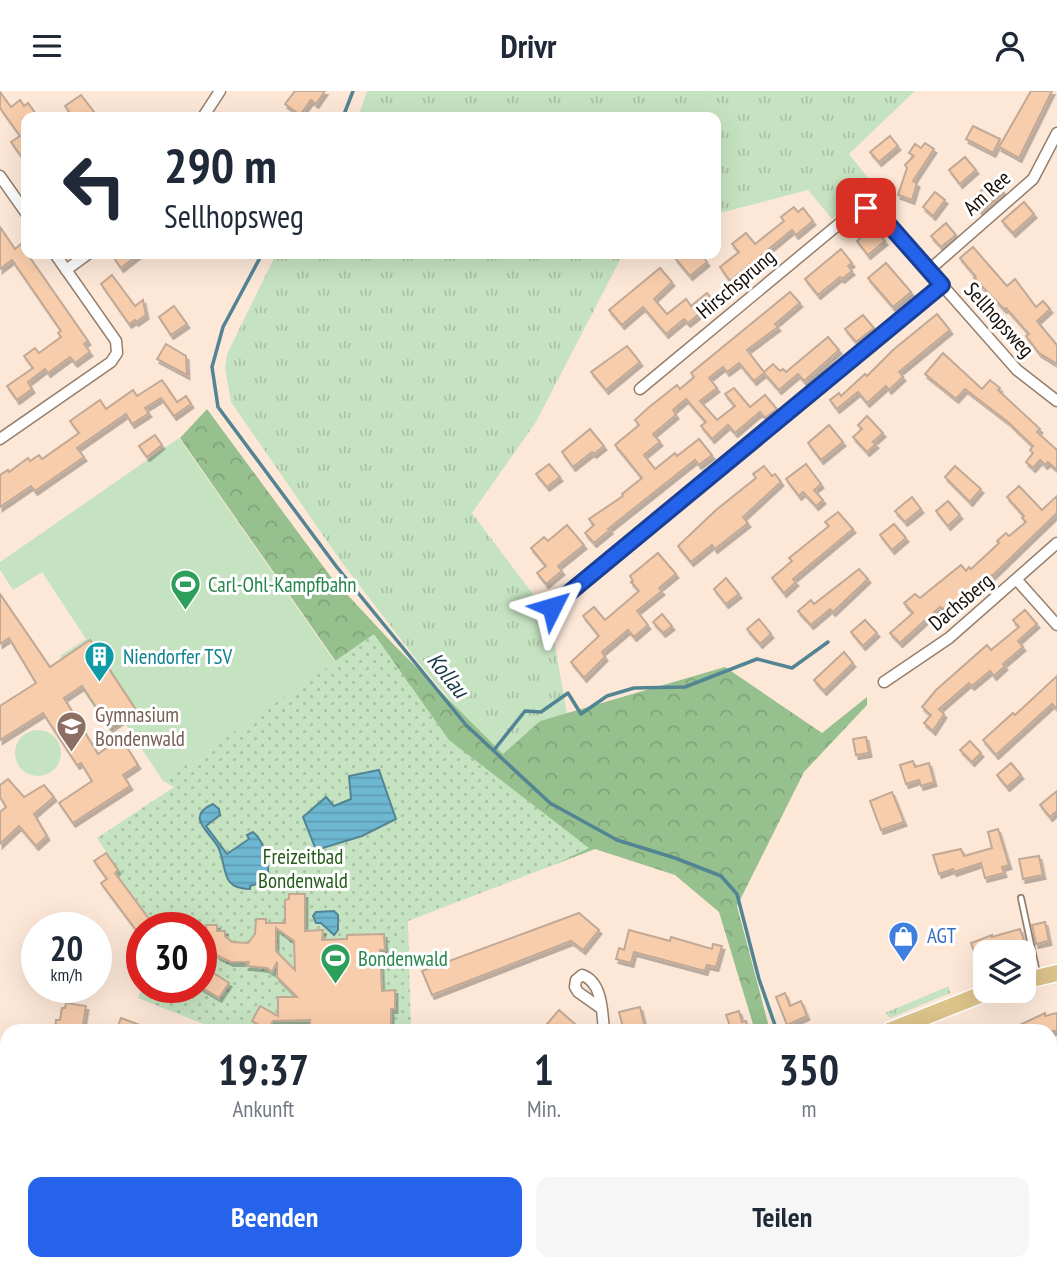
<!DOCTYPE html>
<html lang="de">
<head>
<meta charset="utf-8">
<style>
	:root { --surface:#fff; --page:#f6f6f7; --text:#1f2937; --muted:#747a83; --accent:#2563eb }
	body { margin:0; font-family:"PT Sans Narrow",sans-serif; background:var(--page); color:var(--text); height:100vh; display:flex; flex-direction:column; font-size:26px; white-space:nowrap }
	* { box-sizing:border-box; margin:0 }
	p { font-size:23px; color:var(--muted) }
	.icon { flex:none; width:38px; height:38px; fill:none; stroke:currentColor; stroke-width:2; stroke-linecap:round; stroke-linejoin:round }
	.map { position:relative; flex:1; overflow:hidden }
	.drawer { position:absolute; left:0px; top:933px; width:1057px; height:247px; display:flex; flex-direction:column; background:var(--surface); border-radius:21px 21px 0 0; box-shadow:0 7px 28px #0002 }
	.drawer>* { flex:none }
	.banner { position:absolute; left:21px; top:21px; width:700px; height:147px; border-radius:14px; box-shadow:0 7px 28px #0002; background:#fff; color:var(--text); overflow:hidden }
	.fabs { position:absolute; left:973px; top:849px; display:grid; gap:14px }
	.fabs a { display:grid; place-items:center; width:63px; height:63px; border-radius:14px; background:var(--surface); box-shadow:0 7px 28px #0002; font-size:35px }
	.speed { position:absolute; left:21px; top:821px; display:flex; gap:14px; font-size:35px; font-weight:700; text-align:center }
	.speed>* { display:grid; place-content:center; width:91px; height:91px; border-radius:50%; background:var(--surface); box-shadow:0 7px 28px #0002; line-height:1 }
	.speed small { font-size:18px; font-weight:400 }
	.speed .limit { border:10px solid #d22; background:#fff; color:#111 }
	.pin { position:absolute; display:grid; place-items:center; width:60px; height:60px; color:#fff; margin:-30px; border-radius:14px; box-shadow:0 4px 10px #0006 }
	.me { position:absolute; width:77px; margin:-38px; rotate:50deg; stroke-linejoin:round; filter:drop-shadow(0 0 5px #0008) }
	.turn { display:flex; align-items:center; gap:24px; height:147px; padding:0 28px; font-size:32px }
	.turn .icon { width:91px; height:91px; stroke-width:2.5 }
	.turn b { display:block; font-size:49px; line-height:60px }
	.eta { display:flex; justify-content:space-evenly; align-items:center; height:119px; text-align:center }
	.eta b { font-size:42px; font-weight:600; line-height:49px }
	.button { display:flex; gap:14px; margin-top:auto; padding:14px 28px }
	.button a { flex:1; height:80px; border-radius:14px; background:var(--accent); color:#fff; font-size:28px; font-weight:600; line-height:80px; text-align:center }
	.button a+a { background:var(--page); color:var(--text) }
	header { display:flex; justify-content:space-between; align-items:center; height:91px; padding:0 28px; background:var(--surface); font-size:32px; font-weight:600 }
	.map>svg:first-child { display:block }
</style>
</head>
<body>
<header><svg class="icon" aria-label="menu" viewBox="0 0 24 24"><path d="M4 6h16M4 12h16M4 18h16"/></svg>Drivr<svg class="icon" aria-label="person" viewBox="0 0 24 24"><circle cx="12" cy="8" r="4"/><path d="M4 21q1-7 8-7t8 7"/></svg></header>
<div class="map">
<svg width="1057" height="1178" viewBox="0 0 1057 1178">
	<defs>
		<pattern id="grass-tufts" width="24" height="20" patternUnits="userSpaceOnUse" patternTransform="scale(1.75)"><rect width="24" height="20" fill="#c6e3c1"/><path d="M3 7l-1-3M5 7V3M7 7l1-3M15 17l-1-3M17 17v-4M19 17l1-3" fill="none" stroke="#a9c2a4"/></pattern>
		<pattern id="forest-crowns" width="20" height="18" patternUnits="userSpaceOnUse" patternTransform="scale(1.75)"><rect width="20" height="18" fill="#96c08e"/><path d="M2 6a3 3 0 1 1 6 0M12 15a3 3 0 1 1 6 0" fill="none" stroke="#81a479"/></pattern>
		<pattern id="park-dots" width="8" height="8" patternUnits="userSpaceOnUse" patternTransform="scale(1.75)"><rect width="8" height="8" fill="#c6e3c1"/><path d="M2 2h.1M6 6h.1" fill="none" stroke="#a9c2a4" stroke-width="1.8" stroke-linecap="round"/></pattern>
		<pattern id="water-rules" width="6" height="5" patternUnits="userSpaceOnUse" patternTransform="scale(1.75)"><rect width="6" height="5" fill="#6db7d1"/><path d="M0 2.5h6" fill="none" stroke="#5e9cb2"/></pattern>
		<filter id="shadow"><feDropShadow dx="2.5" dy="4" stdDeviation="0" flood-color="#0004"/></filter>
	</defs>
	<rect width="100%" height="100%" fill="#fde8d8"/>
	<!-- grass -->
	<g fill="url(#grass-tufts)">
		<path d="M367,0H915L849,63L876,97L832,128L808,99L716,123V26H358Z"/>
		<path d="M276,163H623L536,331L472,422L550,526L567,623L540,630L503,663L465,627L419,572L340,469L231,311L225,277L227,263Z"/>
		<path d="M949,895L950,902L890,927L885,922Z"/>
	</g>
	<!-- forest -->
	<path fill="url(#forest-crowns)" d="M207,318L331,486L395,555L503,663L540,630L725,576L822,642L867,606V614L804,681L737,815L770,940H755L719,821L675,784L595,758L556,773L339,575L180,347Z"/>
	<!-- park -->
	<g fill="url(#park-dots)">
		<path d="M374,543L449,649L589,757L556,773L408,830L411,940H221L138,907L142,896H201V836H155L115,782L118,779L97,747L174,696L163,690Z"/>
		<path d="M977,1173L979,1174L977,1178H873L867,1173Z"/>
	</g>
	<!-- pitch -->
	<g fill="#c6e3c1">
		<path d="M179,347L335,571L163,690L124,631L110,640L60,565L86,548L42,481L13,499L0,479V471Z"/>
		<circle cx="38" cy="662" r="23"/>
		<path d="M1057,1046V1178H977L980,1174L978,1173L1050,1172V1048Z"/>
	</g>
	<!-- water -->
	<g fill="url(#water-rules)" stroke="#538494" stroke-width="2">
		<path d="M379,679L396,728L362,745L316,759L303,726L326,706L334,715L351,708L349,685Z"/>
		<path d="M213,713L219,718L220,724L206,735L227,763L249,748L247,744L253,741C265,750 272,780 266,794L263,791L250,795V798C221,798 227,778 219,758C212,742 183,726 213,713Z"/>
		<path d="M334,820L338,824V839L334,844L321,832H316L313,825L316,821Z"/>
	</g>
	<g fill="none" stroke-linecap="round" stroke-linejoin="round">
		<!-- stream -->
		<g stroke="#538494" stroke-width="3.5">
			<path d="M343,26L353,0"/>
			<path d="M262,163L223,236L212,276L218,316L336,475L466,634L550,712L617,749L675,767L721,785L737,803L759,888L777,940"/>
			<path d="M494,659L525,620L541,621L568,602L581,623L607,605L634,597L685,596L757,568L792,577L828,551"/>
			<path d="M923,1172L929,1178"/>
			<path d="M747,1178L753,1172"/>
		</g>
	</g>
	<!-- building -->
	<g fill="#f8cdab" stroke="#c1a996" stroke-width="2" fill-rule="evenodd" filter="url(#shadow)">
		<path d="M295,0H325L316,13L311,9L300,24L285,13Z"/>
		<path d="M1031,0H1052L1019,67L999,56Z"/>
		<path d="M0,1L11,16L20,9L24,15L28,12L38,26H26V72L11,51L20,45L0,17Z"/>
		<path d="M81,4L98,26H73L65,15Z"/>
		<path d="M973,35L1000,48L993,62L966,48Z"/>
		<path d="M890,45L898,55L879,71L870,61Z"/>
		<path d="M925,52L934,58L913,90L917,92L912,109L898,104L907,77L905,74L914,65L909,62L915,53L921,57Z"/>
		<path d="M965,66L976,79L960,93L949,79Z"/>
		<path d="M993,89L1004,101L981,121L971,109Z"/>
		<path d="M935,101L945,109L933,125L923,116Z"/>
		<path d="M1024,111L1034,123L1013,142L1002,130Z"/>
		<path d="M794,116L798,121L803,117L813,130L796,144L792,139L730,190L720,176L739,161L732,153L746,142L755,153L784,130L781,126Z"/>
		<path d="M946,132L956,144L941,156L931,145Z"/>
		<path d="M0,136L15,158L21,153L26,161L88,250L84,253L90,261L75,272L70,266L48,282L45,278L28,291L32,298L17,309L7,295L33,277L24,265L35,257L39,262L61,246L58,242L61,240L12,169L0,178Z"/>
		<path d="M874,137L885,150L868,164L857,150Z"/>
		<path d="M973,156L1007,195L1015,188L1036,216L1043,210L1050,218L1037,230L1057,254V273L1039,262L1026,245L1029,243L1006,217L1004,218L974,187L976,186L960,167Z"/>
		<path d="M841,158L852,172L848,175L852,180L842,188L840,186L818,204L805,188Z"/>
		<path d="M119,163H139L121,177L114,167Z"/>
		<path d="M679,163H701L707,171L690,185L675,167Z"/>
		<path d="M886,172L911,201L893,216L868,187Z"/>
		<path d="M660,177L672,191L654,208L667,223L686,208L691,215L707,202L714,211L688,232L684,228L666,243L643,216L622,234L609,219Z"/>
		<path d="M112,184L135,215L143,209L146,224L136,231L135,229L129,233L101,193Z"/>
		<path d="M790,201L800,212L775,233L778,236L747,259L764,281L773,273L780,280L783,278L786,281L828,246L839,259L804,290L798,283L779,299L764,282L754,290L739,272L727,281L723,276L709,287L717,297L700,310L717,329L735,315L725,303L734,297L750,316L765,304L777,318L765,327L760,321L735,342L728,334L712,348L701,335L706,331L686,308L673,319L676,324L653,343L660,351L644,364L655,378L675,362L677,365L699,348L712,364L699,374L695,369L608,438L610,439L594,452L585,442L594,434L589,428L623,405L622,403L642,387L615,354L639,334L635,329L648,317L677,294L680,298L694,286L691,282Z"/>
		<path d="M174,215L187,233L171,244L159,226Z"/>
		<path d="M937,223L950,239L899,281L903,286L889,299L886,295L867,312L858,301L837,318L830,309L839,302L841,305L865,283L867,285L893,259Z"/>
		<path d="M863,224L874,237L856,251L845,238Z"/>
		<path d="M166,253L186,265L187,284L157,268Z"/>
		<path d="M627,255L640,271L606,299L591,281Z"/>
		<path d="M943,262L982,298L990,289L1000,297L998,299L1040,338L1037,341L1057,359V379L1048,371L1045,374L1040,369L1033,377L1026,371L1033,362L1030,359L1033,355L1008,331L965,298L956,308L925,283Z"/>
		<path d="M162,289L177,311L186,305L191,313L174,325L161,307L145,317L149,322L132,333L126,323L77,357L84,366L35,400L31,395L0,416V384L8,379L9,381L28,367L30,370L39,364L42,368L79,342L70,330L100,309L106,318L133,299L137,305Z"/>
		<path d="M867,325L883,342L873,351L876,353L867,361L853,346L862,338L858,334Z"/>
		<path d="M829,334L843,351L821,369L808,352Z"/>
		<path d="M590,338L604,355L594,363L592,361L573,376L562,361Z"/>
		<path d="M155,344L162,354L147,366L139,355Z"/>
		<path d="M549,373L560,386L547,396L536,383Z"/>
		<path d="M806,373L821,393L814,399L823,409L816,415L803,401L799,405L786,388Z"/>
		<path d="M764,375L772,385L775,383L781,391L743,426L748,432L715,458L712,454L691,471L678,455L716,419L756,387L753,383Z"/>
		<path d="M955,375L981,398L970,411L945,386Z"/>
		<path d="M1019,395L1042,419L1057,405V422L992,485L990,484L948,521L944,517L942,518L940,516L900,552L890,542L913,522L904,512L915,503L920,507L961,474L966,480L969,476L971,478L999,452L997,450L1006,442L1009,445L1026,431L1022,427L1024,425L1007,406Z"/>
		<path d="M912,406L921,418L905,431L895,420Z"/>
		<path d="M948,410L960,424L948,435L936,420Z"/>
		<path d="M838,421L853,438L793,488L796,491L784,502L772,487L792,470L789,467L829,435L825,431Z"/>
		<path d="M894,433L906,447L892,459L880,444Z"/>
		<path d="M567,434L584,454L558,475L562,480L546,493L537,482L546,475L531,457L544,446L548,450Z"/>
		<path d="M658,462L676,483L659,497L662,500L637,520L648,534L634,546L628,539L602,561L605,566L584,587L571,571L599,545L583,525L594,516L605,529L639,500L631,491L633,490L630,485Z"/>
		<path d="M859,478L868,488L833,521L830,518L811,534L798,520L811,509L814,513Z"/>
		<path d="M726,487L739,503L726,513L714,498Z"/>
		<path d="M0,503L50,576L90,549L136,619L110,637L82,595L64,607L98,663L121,647L138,674L123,684L130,695L73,732L59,712L92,690L81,672L77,674L43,622L0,649V615L36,592L9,547L0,553Z"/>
		<path d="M1025,519L1037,533L1018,550L1023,556L1003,573L1005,575L994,585L990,580L972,595L969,592L939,618L944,623L933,640L924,632L931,624L922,616L936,599L987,554L991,559L1019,536L1013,529Z"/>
		<path d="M662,523L672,535L663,542L653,531Z"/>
		<path d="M759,528L771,543L760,553L747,538Z"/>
		<path d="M865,529L877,542L863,555L851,541Z"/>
		<path d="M844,561L853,572L824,600L814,589Z"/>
		<path d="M1057,585V618L1052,613L996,664L983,649L1013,622L1015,624Z"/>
		<path d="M866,646L869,662L856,664L853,648Z"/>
		<path d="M970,650L981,662L972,671L960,659Z"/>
		<path d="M913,670L915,676L929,672L934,691L921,695L919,689L906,693L900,674Z"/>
		<path d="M1011,672L1021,684L1007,696L997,684Z"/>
		<path d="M8,688L24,706L44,694L54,706L34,723L47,745L36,755L19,735L0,753V721L6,716L0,706V694Z"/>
		<path d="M1057,700V720L1050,726L1040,714Z"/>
		<path d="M892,701L904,731L881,739L870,710Z"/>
		<path d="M998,738L1009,774L1002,776L1004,782L985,787L981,772L954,781L953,778L939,783L933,764L961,758L964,765L992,757L988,741Z"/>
		<path d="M106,762L118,779L115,782L155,836H142V847L101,792L107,788L94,770Z"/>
		<path d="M1039,765L1043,784L1023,788L1019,768Z"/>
		<path d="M289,803H305V840L323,839L322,849L347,848V844L384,843L385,859H380L382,900L395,899V918H391V940H310V929L273,930L268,939L252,930L260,915L278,925V906H297L277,886V871L272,881L267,877L247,875L249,871H231L218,865L207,852L206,834H217V840H225V845L232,851L248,852L255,843L256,828H266V832H285V809L289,808ZM276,837L294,850L295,879L276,860Z"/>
		<path d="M579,822L599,839L583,859L571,850L432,904L422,880Z"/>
		<path d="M1045,831L1049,850L1036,853L1032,834Z"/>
		<path d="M1020,838L1026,855L1022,856L1023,858L1012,861H985V869L978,872L971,852L992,844V846Z"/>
		<path d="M629,839L670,850L671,846L712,858L713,853L722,855L716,876L707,874L705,880L634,861L631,872L616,868L619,857L624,859Z"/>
		<path d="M209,879L229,892L219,907L201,896Z"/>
		<path d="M785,902L790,915L801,910L807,925L787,934L776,906Z"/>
		<path d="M66,912L86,915L82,940H55L56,929H60L62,917H65Z"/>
		<path d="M640,916L645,936L624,940L619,921Z"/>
		<path d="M559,919L583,940H541Z"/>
		<path d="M739,920L742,931L746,930L749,940H721L730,935L726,924Z"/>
		<path d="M1045,922V925L1057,922V940H1007Z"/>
		<path d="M121,927L153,939V940H116Z"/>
	</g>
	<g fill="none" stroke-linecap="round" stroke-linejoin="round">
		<defs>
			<path id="service" d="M1021,807L1037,882"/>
			<g id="minor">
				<path d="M203,26L220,0"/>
				<path d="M0,85L26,122"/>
				<path d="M66,179L88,163"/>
				<path d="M929,179L1033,88L1057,42"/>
				<path d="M640,298L857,118H875L1017,279L1057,310"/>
				<path d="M0,348L111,271L117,262L116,250L55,163"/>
				<path d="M1017,489L1057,534"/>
				<path d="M552,516L942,194"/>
				<path d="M884,591L949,547L1057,452"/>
				<path d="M602,918L578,901L575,896L576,889L582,884C603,891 602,922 604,940"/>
				<path d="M455,1172L457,1178"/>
				<path d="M161,1178L165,1172"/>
				<path d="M595,1178L599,1172"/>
			</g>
			<g id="primary">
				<path d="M1024,890L1057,882"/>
				<path d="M889,940L990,900"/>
				<path d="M0,1044L7,1045"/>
			</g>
		</defs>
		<!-- service casing -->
		<use href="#service" stroke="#957f6c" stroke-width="8"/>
		<!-- minor casing -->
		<use href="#minor" stroke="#957f6c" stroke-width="13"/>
		<!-- primary casing -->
		<use href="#primary" stroke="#fff" stroke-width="19"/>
		<!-- service -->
		<use href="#service" stroke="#fff" stroke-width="4.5"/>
		<!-- minor -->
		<use href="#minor" stroke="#fff" stroke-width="10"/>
		<!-- primary -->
		<use href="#primary" stroke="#dbc38a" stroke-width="16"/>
	</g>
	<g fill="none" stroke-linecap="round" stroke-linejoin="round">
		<defs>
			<path id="route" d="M552,516L942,194L875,118L866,117"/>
		</defs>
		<!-- route casing -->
		<use href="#route" stroke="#184099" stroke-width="18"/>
		<!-- route -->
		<use href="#route" stroke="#2563eb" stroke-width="12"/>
	</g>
	<!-- icons -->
	<defs>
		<symbol id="stadium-pin" viewBox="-11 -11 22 30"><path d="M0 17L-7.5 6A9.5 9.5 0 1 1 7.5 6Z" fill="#2e9e5b" stroke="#fff"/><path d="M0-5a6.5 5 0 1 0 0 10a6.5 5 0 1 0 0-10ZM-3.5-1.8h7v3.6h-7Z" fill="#fff"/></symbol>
		<symbol id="building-pin" viewBox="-11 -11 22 30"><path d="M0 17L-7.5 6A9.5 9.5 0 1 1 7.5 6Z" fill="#0f9aa8" stroke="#fff"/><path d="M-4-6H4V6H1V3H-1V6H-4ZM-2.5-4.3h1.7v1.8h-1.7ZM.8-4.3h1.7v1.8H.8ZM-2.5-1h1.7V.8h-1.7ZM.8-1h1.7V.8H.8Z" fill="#fff"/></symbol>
		<symbol id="school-pin" viewBox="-11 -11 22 30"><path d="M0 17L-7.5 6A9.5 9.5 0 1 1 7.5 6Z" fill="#8d6e63" stroke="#fff"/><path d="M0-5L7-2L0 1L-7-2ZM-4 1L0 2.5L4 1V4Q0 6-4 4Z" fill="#fff"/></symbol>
		<symbol id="shop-pin" viewBox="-11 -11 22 30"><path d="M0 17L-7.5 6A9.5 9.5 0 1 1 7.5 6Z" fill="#3f7fe0" stroke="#fff"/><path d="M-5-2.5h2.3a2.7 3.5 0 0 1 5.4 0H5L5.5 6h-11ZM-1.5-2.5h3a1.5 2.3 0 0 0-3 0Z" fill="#fff"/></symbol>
	</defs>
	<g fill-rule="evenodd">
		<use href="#stadium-pin" x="168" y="476" width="35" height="47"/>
		<use href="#building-pin" x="82" y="548" width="35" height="47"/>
		<use href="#school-pin" x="54" y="618" width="35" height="47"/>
		<use href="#shop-pin" x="886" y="828" width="35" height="47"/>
		<use href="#stadium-pin" x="318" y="850" width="35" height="47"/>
	</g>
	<g text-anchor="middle" stroke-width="6" stroke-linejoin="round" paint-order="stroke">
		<!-- street labels -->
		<g font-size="21" fill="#160e07" stroke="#fff">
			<text transform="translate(987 102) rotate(-42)" y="7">Am Ree</text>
			<text transform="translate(736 193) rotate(-40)" y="7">Hirschsprung</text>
			<text transform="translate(999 229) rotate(48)" y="7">Sellhopsweg</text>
			<text transform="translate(961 511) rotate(-40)" y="7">Dachsberg</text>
		</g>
		<!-- leisure labels -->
		<g font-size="21" fill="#27864d" stroke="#fff" text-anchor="start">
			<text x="208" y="501">Carl-Ohl-Kampfbahn</text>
			<text x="358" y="875">Bondenwald</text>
		</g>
		<!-- culture labels -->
		<g font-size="21" fill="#0d838f" stroke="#fff" text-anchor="start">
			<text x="123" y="573">Niendorfer TSV</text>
		</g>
		<!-- education labels -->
		<g font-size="21" fill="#785e54" stroke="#fff" text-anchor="start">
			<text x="95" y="631">Gymnasium<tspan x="95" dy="24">Bondenwald</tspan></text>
		</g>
		<!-- park labels -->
		<g font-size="21" fill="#235a19" stroke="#fff">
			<text x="303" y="773">Freizeitbad<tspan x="303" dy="24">Bondenwald</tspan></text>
		</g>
		<!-- shop labels -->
		<g font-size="21" fill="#366cbe" stroke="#fff" text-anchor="start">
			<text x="927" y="852">AGT</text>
		</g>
		<!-- water labels -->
		<g font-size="23" font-style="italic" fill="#173a45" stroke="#fff">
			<text transform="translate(448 584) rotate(51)" y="8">Kollau</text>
		</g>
	</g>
</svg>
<div class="fabs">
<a><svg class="icon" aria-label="layers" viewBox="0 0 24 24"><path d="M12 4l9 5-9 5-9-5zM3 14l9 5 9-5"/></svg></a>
</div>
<div class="speed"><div>20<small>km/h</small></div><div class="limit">30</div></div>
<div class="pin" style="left:866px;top:117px;background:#d93025"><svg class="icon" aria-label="arrive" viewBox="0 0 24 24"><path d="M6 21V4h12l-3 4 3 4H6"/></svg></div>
<svg class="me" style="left:552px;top:516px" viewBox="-20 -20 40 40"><path d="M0-17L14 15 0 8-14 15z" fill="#2563eb" stroke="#fff" stroke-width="4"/></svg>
<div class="banner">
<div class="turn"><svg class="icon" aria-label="left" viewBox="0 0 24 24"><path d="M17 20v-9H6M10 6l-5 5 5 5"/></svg><div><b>290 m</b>Sellhopsweg</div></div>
</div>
<section class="drawer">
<div class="eta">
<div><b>19:37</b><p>Ankunft</p></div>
<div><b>1</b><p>Min.</p></div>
<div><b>350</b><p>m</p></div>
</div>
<div class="button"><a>Beenden</a><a>Teilen</a></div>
</section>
</div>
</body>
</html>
